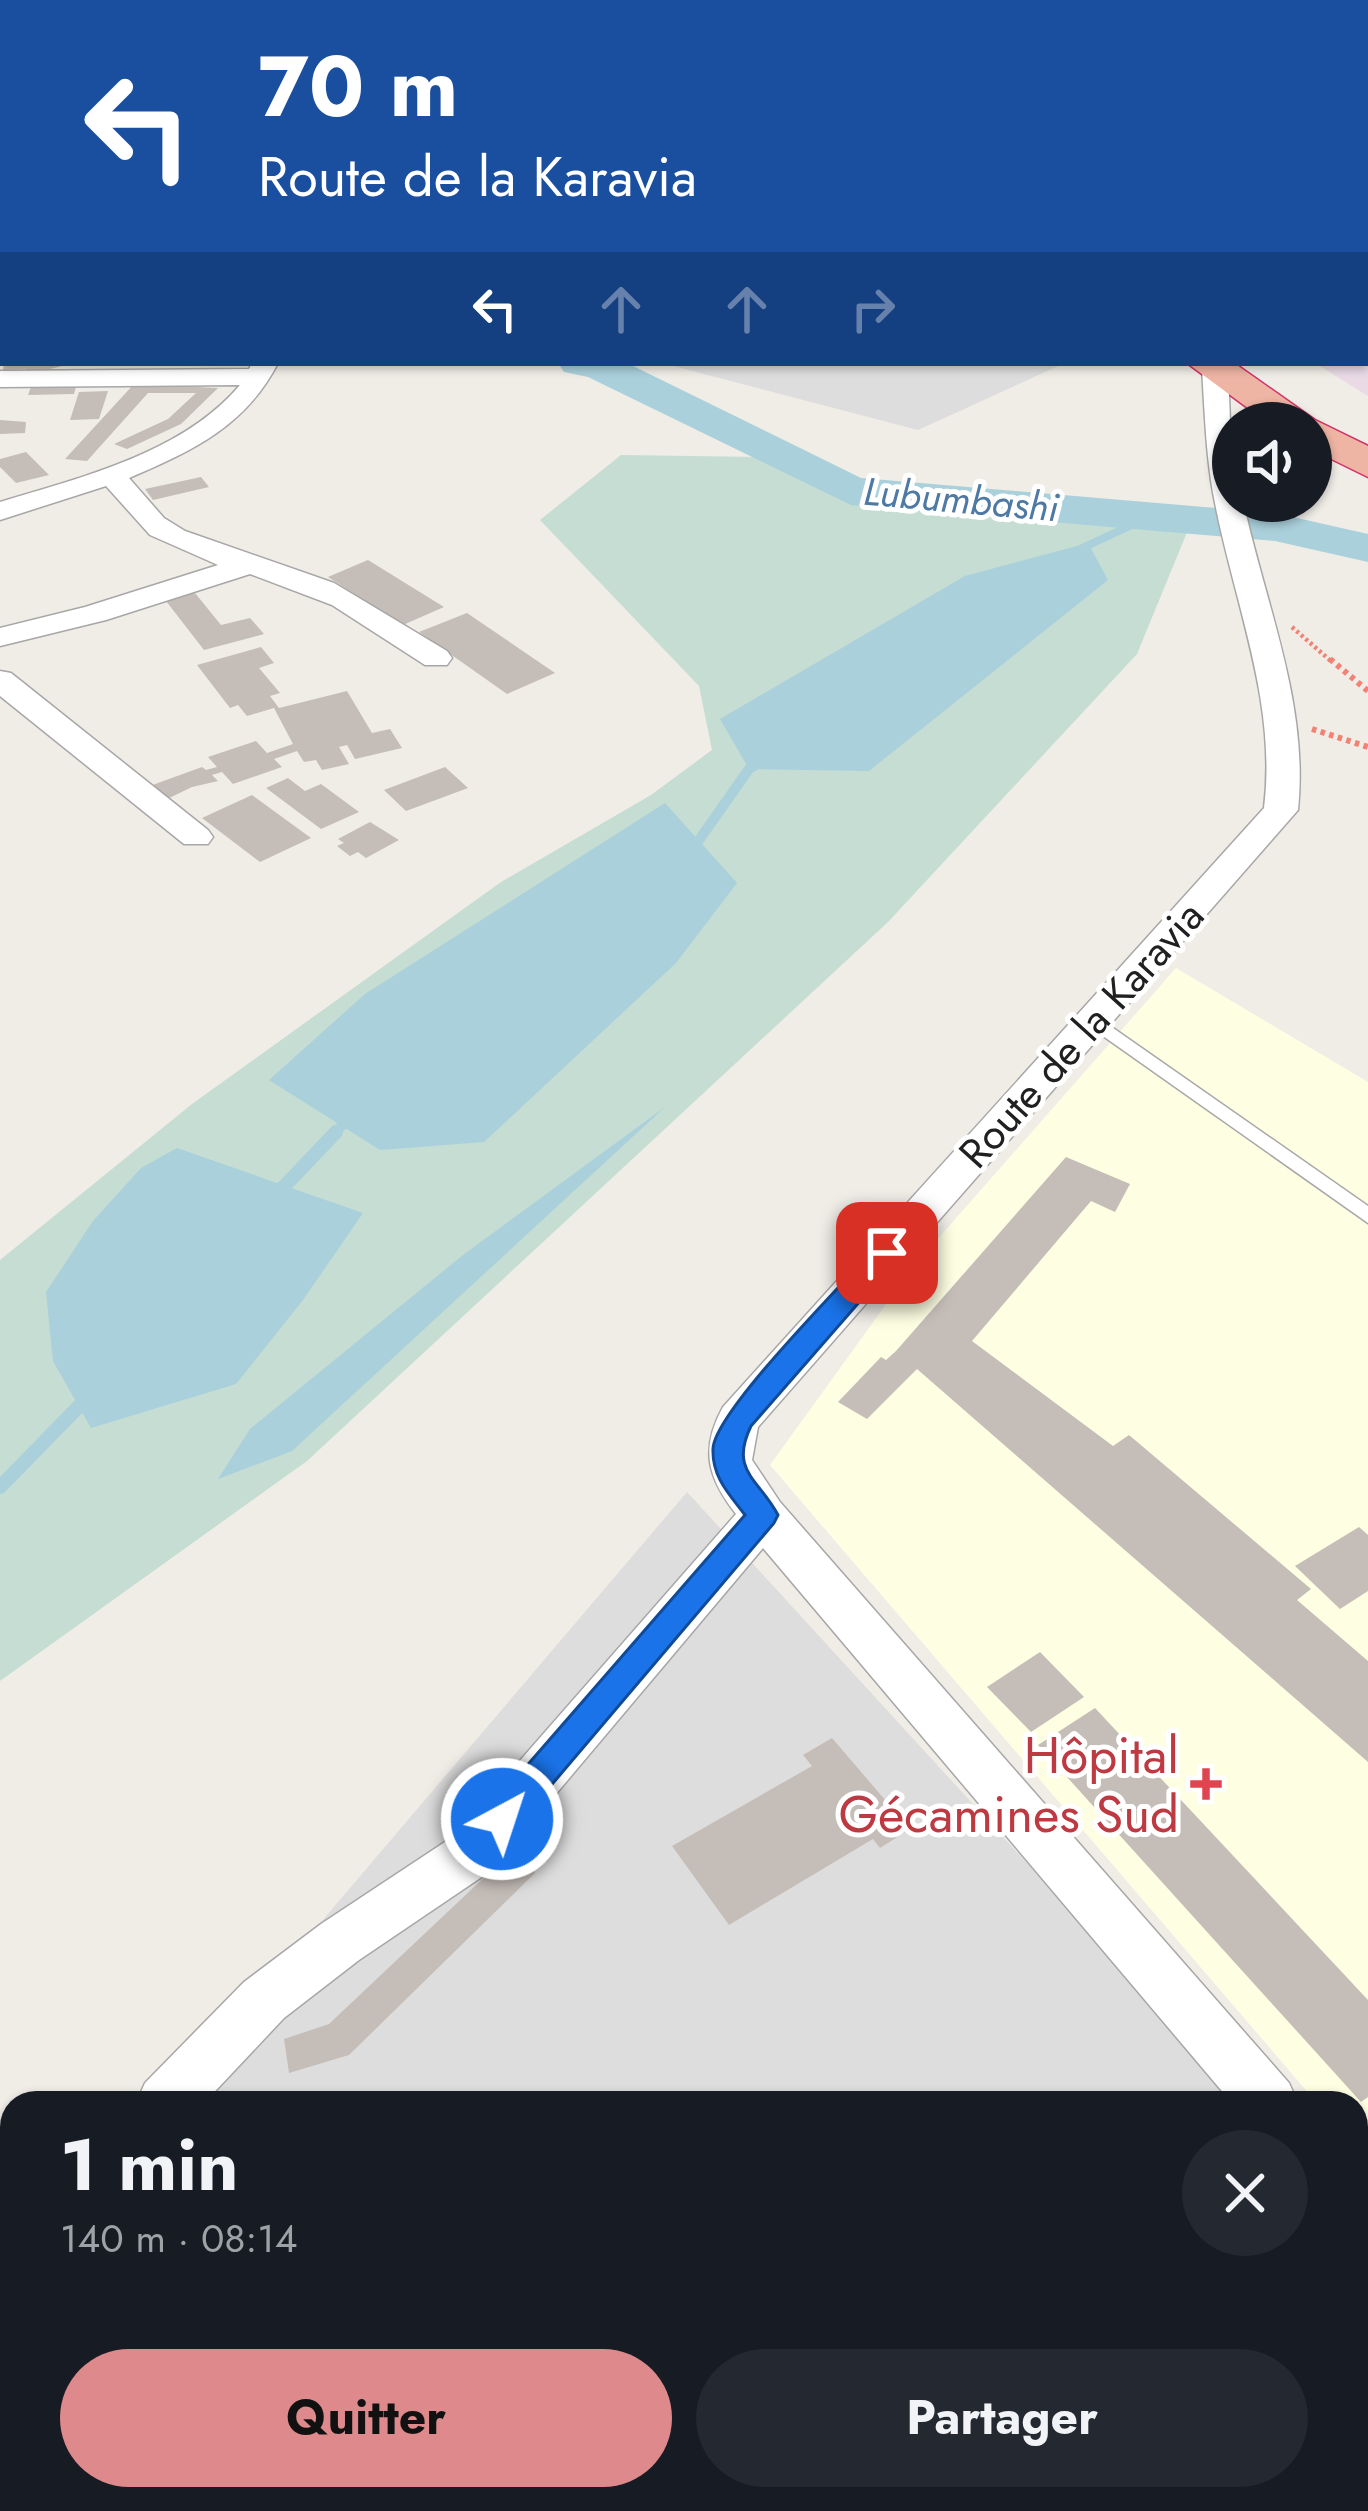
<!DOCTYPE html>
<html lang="fr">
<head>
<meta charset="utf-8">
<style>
	:root { --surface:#171b24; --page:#242831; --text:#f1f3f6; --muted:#9ea1a6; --accent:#de8a8c }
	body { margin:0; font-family:Jost,sans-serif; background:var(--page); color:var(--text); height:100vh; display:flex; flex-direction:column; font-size:45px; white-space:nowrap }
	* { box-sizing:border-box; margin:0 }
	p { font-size:39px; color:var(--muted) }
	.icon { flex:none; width:66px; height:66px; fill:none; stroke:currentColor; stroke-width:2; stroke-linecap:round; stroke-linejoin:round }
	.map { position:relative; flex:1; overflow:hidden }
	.sheet { position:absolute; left:0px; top:2091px; width:1368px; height:420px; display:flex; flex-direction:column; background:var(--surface); border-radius:36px 36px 0 0; box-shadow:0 3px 9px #0004 }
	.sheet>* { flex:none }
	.guide { position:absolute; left:0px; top:0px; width:1368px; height:366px; box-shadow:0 3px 9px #0004; background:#1a4fa0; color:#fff; overflow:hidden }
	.fabs { position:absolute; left:1212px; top:402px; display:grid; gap:24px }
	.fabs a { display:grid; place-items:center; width:120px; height:120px; border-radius:50%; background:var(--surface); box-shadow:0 3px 9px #0004; font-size:60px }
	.pin { position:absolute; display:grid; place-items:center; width:102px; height:102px; color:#fff; margin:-51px; border-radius:24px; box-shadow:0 6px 18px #0006 }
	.me { position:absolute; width:132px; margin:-66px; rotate:40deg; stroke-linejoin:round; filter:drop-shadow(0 0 9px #0008) }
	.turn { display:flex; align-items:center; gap:42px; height:252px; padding:0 60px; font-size:54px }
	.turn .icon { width:156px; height:156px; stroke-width:2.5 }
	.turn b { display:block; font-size:84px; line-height:102px }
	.lanes { display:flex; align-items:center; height:114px; padding:0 60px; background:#0003; justify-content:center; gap:60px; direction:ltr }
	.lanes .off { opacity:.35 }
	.round { display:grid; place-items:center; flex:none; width:126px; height:126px; border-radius:63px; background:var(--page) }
	.head { display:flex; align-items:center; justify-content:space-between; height:204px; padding:0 60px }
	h1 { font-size:72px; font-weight:700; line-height:90px }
	.primary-button { display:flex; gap:24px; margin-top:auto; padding:24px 60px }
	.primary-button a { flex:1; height:138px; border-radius:72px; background:var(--accent); color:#111; font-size:48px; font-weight:700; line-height:138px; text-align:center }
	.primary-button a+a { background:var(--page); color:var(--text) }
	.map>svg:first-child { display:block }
</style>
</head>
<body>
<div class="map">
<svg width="1368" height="2511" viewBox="0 0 1368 2511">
	<rect width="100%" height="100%" fill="#f0ede7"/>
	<!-- residential -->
	<g fill="#dedddd">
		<path d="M0,0H1368V17L1365,3H3V190Z"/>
		<path d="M662,363H1065L918,430Z"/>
		<path d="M687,1492L1247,2103H167Z"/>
		<path d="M1356,2223L1368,2236V2511H0V2298L12,2284V2499H1356Z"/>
	</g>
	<!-- industrial -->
	<path fill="#e9dae6" d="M1368,38V396L1315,363H1365Z"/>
	<!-- education -->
	<g fill="#fefee3">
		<path d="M1176,968L1368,1082V2163L1356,2149V2103H1317L770,1465L913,1267Z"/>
		<path d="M1356,2317L1368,2332V2511H475L471,2499H1356Z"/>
	</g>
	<!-- wetland -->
	<path fill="#c5ddd2" d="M621,455L760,457L845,494L1034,505L1190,525L1137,654L888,922L307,1461L0,1681V1260L192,1104L501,882L651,795L712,750L699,686L540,520Z"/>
	<!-- water -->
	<g fill="#aad0db">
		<path d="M1088,543L1108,580L869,771L749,769L720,719L965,576Z"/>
		<path d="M665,803L737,883L676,963L484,1142L380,1150L269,1080L365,994Z"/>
		<path d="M665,1107L292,1451L218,1479L250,1429L463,1255Z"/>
		<path d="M177,1148L363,1213L303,1300L236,1384L91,1428L53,1361L46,1292L93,1221L141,1168Z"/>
	</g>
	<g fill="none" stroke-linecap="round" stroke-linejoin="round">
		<!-- stream-far2 -->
		<path stroke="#aad0db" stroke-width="8" d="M1076,551L1155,514"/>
		<!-- stream-far1 -->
		<g stroke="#aad0db" stroke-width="10">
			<path d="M692,850L749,769L759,763"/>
			<path d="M333,1135L350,1117"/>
		</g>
		<!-- stream -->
		<g stroke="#aad0db" stroke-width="14">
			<path d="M277,1194L336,1132"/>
			<path d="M0,1487L87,1398"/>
		</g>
		<!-- river -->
		<g fill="#aad0db" fill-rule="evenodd">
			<rect x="0" y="214" width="3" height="23"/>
			<path d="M558,363H627L861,478L1275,513L1368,534V562L1275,541L851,505L588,377L564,372Z"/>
		</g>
	</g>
	<!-- building -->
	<g fill="#c5bdb7">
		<path d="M4,363H62V366L27,375L26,369L3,370Z"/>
		<path d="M77,383L74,394L28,395L32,384Z"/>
		<path d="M134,384L218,388L181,424L127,449L114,444L168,419L196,393H148L87,461L65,459Z"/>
		<path d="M108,391L99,419L70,420L79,392Z"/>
		<path d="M0,420L26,422L25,433L0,434Z"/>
		<path d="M26,452L49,475L16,483L0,467V459Z"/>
		<path d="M201,477L209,487L153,500L145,489Z"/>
		<path d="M368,560L444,607L403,625L328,577Z"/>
		<path d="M195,593L221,625L250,618L264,634L204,650L166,601Z"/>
		<path d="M467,613L555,673L507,694L419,632Z"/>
		<path d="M261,647L274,663L259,668L280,693L270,696L279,708L347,691L372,733L390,729L402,748L355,759L347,745L339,747L349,764L322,770L316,760L304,762L297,751L274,759L282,767L233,784L222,772L212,775L218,781L192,787L161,802L147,787L202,767L206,770L217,767L208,757L256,741L267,753L293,744L274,708L247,716L238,705L230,708L197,665Z"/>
		<path d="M445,767L468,788L406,811L384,790Z"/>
		<path d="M288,778L305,791L321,784L359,812L321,829L266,788Z"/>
		<path d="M252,795L311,838L260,862L202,818Z"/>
		<path d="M370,822L399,840L366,858L358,852L350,856L337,846L344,843L338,839Z"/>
		<path d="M1066,1157L1130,1184L1115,1212L1091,1201L972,1341L1113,1446L1129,1435L1311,1589L1297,1600L1368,1661V1762L917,1369L867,1419L838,1402L881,1357L886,1360L896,1351Z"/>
		<path d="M1359,1527L1368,1535V1591L1340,1609L1295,1566Z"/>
		<path d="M1040,1652L1084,1697L1031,1732L987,1687Z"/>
		<path d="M1095,1708L1368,2000V2097L1361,2102L1038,1745Z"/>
		<path d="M832,1738L910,1829L880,1848L873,1839L729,1925L672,1846L812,1766L803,1755Z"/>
		<path d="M526,1838L535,1873L349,2055L289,2073L284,2039L329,2024Z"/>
		<path d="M1356,2336L1368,2352V2372L1356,2381Z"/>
		<path d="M254,2499H333L315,2511H259Z"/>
		<path d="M964,2499H1296L1299,2511H966Z"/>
	</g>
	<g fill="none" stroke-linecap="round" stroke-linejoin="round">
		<defs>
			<path id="service" d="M1093,1014L1368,1206V1223L1086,1024L1084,1020Z"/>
			<g id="minor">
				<path d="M252,363H278C246,425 195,450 129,478L164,518L185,531L334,583L447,651L452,658L447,665H425L332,605L250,574L106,620L0,646V628L85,607L218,565L150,535L106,486L0,520V502C82,477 183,453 240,385L0,387V371L249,369Z"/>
				<path d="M1222,363L1228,369L1233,501H1243C1265,604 1309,703 1298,810L758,1427L752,1460L780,1502L1289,2083L1298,2103H1232L763,1548L492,1870L359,1960L284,2018L204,2103H136L145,2083L244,1982L321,1924L454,1836L736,1514C707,1477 700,1449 723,1407L1264,808C1277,705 1236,607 1216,508C1206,462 1205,415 1202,369L1206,364Z"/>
				<path d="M0,671L11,673L208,830L213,837L208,844H184L0,696Z"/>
				<path d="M1356,2174L1368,2179V2248L1356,2243Z"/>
				<path d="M12,2234V2301L0,2306V2239Z"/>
			</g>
			<rect id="tertiary" x="0" y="34" width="3" height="16"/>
			<g id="trunk">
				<path d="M714,0H745L747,3H716Z"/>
				<path d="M1187,363H1234L1315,420L1368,446V477L1311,449V423H1268Z"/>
			</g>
		</defs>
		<!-- service casing -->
		<use href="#service" stroke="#a7a7a7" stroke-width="3"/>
		<!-- minor casing -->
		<use href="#minor" stroke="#a7a7a7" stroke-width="3"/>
		<!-- tertiary casing -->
		<use href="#tertiary" stroke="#a7a7a7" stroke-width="3"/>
		<!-- trunk casing -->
		<use href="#trunk" stroke="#d33068" stroke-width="3"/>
		<!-- path-far1 -->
		<g stroke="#f38275" stroke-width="4.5" stroke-dasharray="3 3" stroke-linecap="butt">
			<path d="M1134,0L1139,3"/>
			<path d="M1292,627L1332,662"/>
		</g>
		<!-- path -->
		<g stroke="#f38275" stroke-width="6" stroke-dasharray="4.5 4.5" stroke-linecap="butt">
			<path d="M1330,659L1368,691"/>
			<path d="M1312,729L1368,747"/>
		</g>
		<!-- service -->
		<use href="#service" fill="#fff" fill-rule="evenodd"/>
		<!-- minor -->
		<use href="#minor" fill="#fff" fill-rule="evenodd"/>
		<!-- tertiary -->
		<use href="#tertiary" fill="#fff" fill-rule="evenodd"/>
		<!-- trunk -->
		<use href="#trunk" fill="#eeb4a4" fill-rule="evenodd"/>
	</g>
	<!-- route -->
	<path fill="#1a73e8" stroke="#114b97" stroke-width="3" d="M887,1243L896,1246L900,1253L896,1260L751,1426C729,1471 759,1479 778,1515L774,1523L514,1829L502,1834L490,1829L485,1819L490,1808L745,1515C729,1494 712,1477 713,1449C714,1412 846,1281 877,1246Z"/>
	<!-- markers -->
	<path fill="#e0444e" stroke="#fff" stroke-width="4.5" d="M1200 1766h12v12h12v12h-12v12h-12v-12h-12v-12h12z"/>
	<g text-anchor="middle" stroke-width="10" stroke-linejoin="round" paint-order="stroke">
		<!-- far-water labels -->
		<g font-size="39" font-style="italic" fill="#4d79a4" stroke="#fff">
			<text transform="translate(961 499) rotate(5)" y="14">Lubumbashi</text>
		</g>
		<!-- street labels -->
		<g font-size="42" fill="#202020" stroke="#fff">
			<text transform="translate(1081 1034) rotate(-48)" y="15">Route de la Karavia</text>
		</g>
		<!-- near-health labels -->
		<g font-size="51" fill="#be3a42" stroke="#fff" text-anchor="end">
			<text x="1179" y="1773">Hôpital<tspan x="1179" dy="59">Gécamines Sud</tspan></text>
		</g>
	</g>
</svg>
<div class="fabs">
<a><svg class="icon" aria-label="sound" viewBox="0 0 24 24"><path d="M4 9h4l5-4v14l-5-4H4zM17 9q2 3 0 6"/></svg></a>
</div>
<div class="pin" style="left:887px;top:1253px;background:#d93025"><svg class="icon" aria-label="arrive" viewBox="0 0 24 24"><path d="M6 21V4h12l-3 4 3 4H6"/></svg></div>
<svg class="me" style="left:502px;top:1819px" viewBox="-20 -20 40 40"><circle r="17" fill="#1a73e8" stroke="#fff" stroke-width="3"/><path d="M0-11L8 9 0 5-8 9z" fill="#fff"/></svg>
<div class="guide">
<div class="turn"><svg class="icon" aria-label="left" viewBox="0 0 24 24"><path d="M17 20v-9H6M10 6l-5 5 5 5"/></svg><div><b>70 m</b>Route de la Karavia</div></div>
<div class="lanes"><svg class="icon" aria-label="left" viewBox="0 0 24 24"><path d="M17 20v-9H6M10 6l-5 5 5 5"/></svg><svg class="icon off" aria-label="ahead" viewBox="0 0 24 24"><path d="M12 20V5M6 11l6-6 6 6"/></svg><svg class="icon off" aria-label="ahead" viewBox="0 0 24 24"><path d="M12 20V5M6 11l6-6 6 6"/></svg><svg class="icon off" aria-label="right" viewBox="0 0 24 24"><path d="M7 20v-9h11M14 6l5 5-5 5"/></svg></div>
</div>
<section class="sheet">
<div class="head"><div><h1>1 min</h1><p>140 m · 08:14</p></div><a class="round"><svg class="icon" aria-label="close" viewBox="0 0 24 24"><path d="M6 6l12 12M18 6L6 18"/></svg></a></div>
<div class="primary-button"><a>Quitter</a><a>Partager</a></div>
</section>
</div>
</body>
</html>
